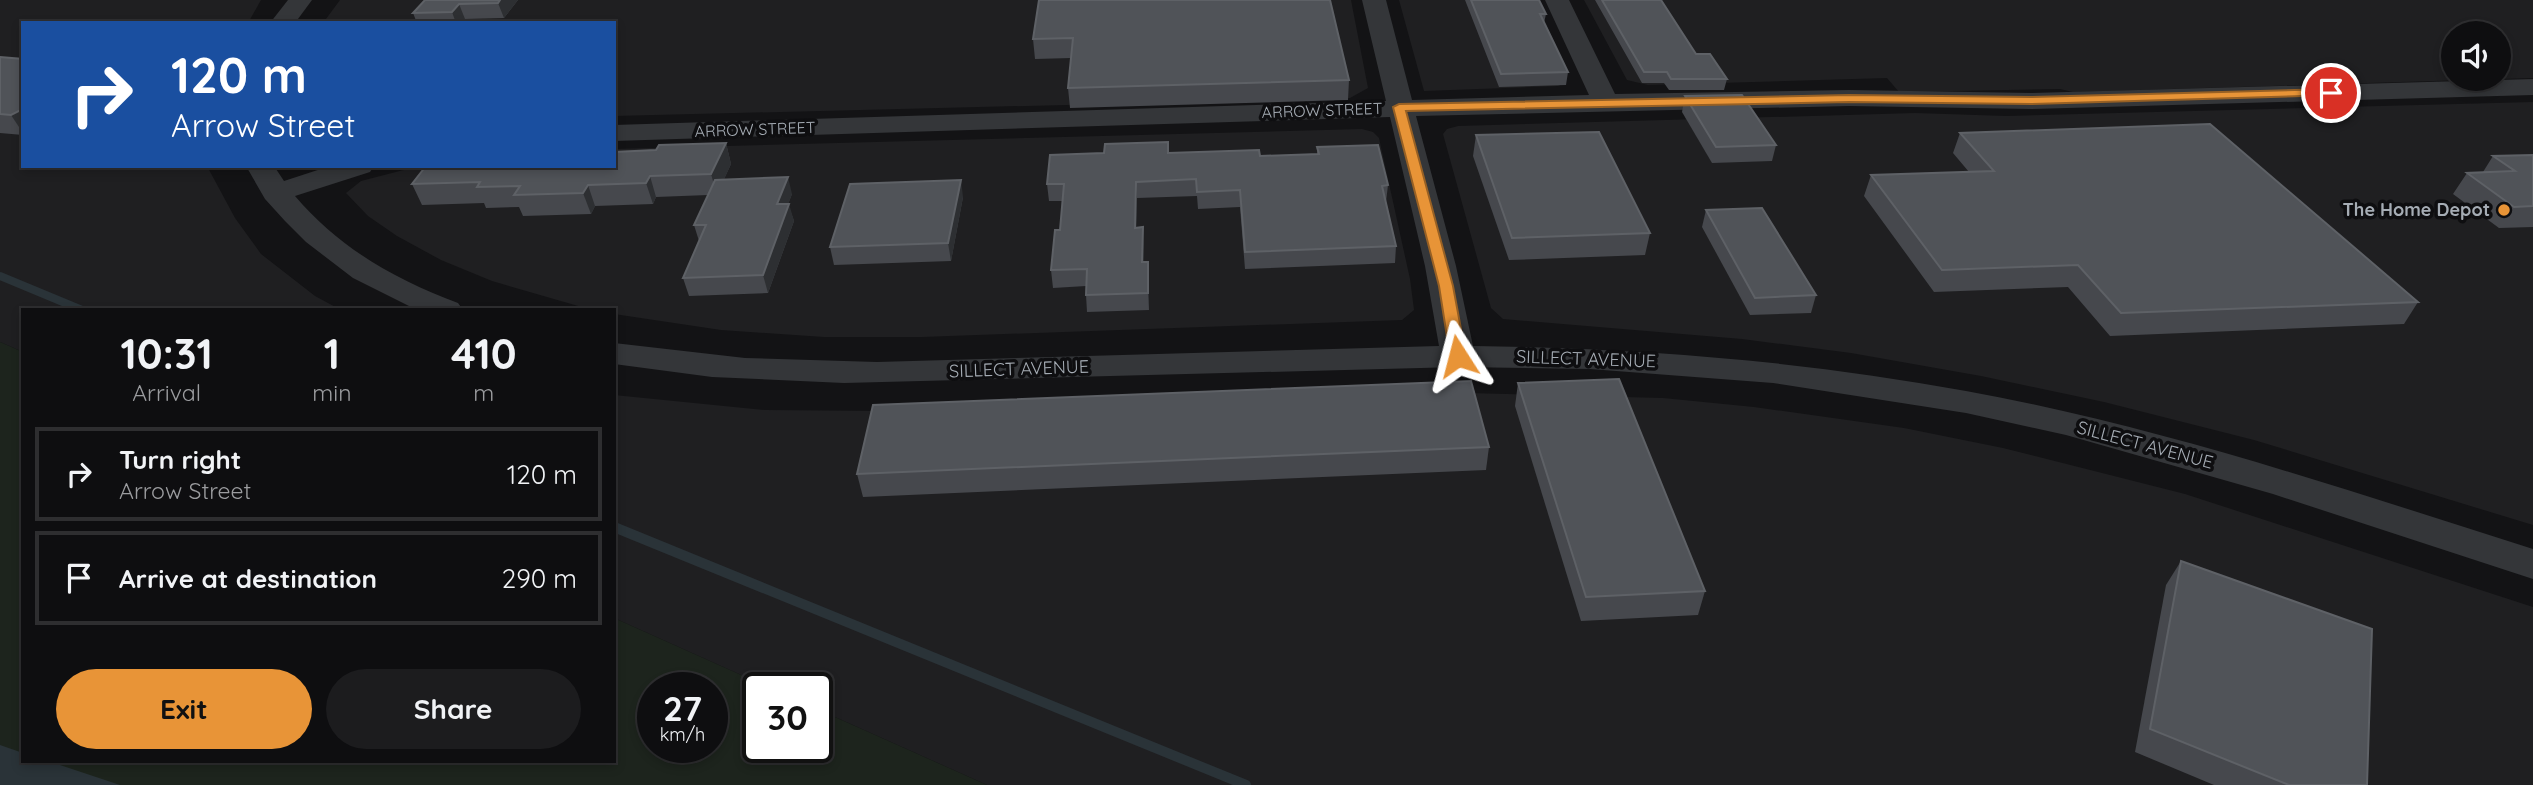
<!DOCTYPE html>
<html lang="en">
<head>
<meta charset="utf-8">
<style>
	:root { --surface:#0e0e10; --page:#1c1c1e; --text:#f1f3f6; --muted:#9b9c9f; --line:#2e2e30; --accent:#e89437 }
	body { margin:0; font-family:Quicksand,sans-serif; background:var(--page); color:var(--text); height:100vh; display:flex; flex-direction:column; font-size:26px; white-space:nowrap }
	* { box-sizing:border-box; margin:0 }
	p { font-size:23px; color:var(--muted) }
	.icon { flex:none; width:38px; height:38px; fill:none; stroke:currentColor; stroke-width:2; stroke-linecap:round; stroke-linejoin:round }
	.map { position:relative; flex:1; overflow:hidden }
	.side { position:absolute; left:21px; top:308px; width:595px; height:455px; display:flex; flex-direction:column; background:var(--surface); border-radius:0px; box-shadow:0 4px 10px #0003,0 0 0 2px var(--line) }
	.side>* { flex:none }
	.guide { position:absolute; left:21px; top:21px; width:595px; height:147px; border-radius:0px; box-shadow:0 4px 10px #0003,0 0 0 2px var(--line); background:#1a4fa0; color:#fff; overflow:hidden }
	.controls { position:absolute; left:2441px; top:21px; display:grid; gap:14px }
	.controls a { display:grid; place-items:center; width:70px; height:70px; border-radius:50%; background:var(--surface); box-shadow:0 4px 10px #0003,0 0 0 2px var(--line); font-size:35px }
	.speed { position:absolute; left:637px; top:672px; display:flex; gap:14px; font-size:35px; font-weight:700; text-align:center }
	.speed>* { display:grid; place-content:center; width:91px; height:91px; border-radius:50%; background:var(--surface); box-shadow:0 4px 10px #0003,0 0 0 2px var(--line); line-height:1 }
	.speed small { font-size:18px; font-weight:400 }
	.speed .limit { border:4px solid #111; border-radius:10px; background:#fff; color:#111 }
	.pin { position:absolute; display:grid; place-items:center; width:60px; height:60px; color:#fff; margin:-30px; border:4px solid #fff; border-radius:50%; box-shadow:0 2px 7px #0007 }
	.me { position:absolute; width:77px; margin:-38px; rotate:351deg; stroke-linejoin:round; filter:drop-shadow(0 0 5px #0008) }
	.turn { display:flex; align-items:center; gap:24px; height:147px; padding:0 35px; font-size:32px }
	.turn .icon { width:91px; height:91px; stroke-width:2.5 }
	.turn b { display:block; font-size:49px; line-height:60px }
	.eta { display:flex; justify-content:space-evenly; align-items:center; height:119px; text-align:center }
	.eta b { font-size:42px; font-weight:700; line-height:49px }
	.primary-button { display:flex; gap:14px; margin-top:auto; padding:14px 35px }
	.primary-button a { flex:1; height:80px; border-radius:42px; background:var(--accent); color:#111; font-size:28px; font-weight:700; line-height:80px; text-align:center }
	.primary-button a+a { background:var(--page); color:var(--text) }
	ul { padding:0; list-style:none }
	li { display:flex; align-items:center; gap:21px; height:94px; margin:0 14px 10px; padding:0 21px; border:4px solid var(--line); border-radius:0px }
	li div { flex:1 }
	li b { display:block; font-size:26px }
	li em { font-style:normal }
	.map>svg:first-child { display:block }
</style>
</head>
<body>
<div class="map">
<svg width="2533" height="785" viewBox="0 0 2533 785">
	<rect width="100%" height="100%" fill="#131315"/>
	<!-- built -->
	<g fill="#1f1f21" fill-rule="evenodd">
		<path d="M0,0H261L248,23H23V166H207L235,218L261,254L315,296L341,310H23V352L0,342Z"/>
		<path d="M340,0H1351L1368,88L1350,98L614,116V23H323Z"/>
		<path d="M1399,0H1531L1565,83L1558,86L1424,91Z"/>
		<path d="M1584,0H2533V78L2073,92L2060,89L1899,92L1887,78L1648,85L1627,80ZM2454,33H2499V79H2454Z"/>
		<path d="M2533,102V525L2254,440L2104,402L1981,376L1851,353L1742,339L1503,319L1491,308L1443,134L1447,129L1458,126L1915,113L2007,116Z"/>
		<path d="M1362,129L1373,132L1379,138L1410,279L1414,310L1402,320L922,337H824L721,330L614,314V310H592L492,281L441,260L397,236L368,216L346,193L361,181L419,166H614V149Z"/>
		<path d="M1467,393L1663,398L1754,407L1904,428L2003,448L2185,494L2533,607V785H987L817,709V688H770L614,618V395L765,410L882,411Z"/>
	</g>
	<!-- green -->
	<path fill="#1d241d" fill-rule="evenodd" d="M0,342L23,352V761H614V618L770,688H758V747H817V709L987,785H0ZM653,688H712V747H653Z"/>
	<!-- water -->
	<path fill="#2a3338" d="M0,745L23,753V761H48L120,785H0Z"/>
	<g fill="none" stroke-linecap="round" stroke-linejoin="round">
		<!-- stream-far1 -->
		<path stroke="#2a3338" stroke-width="8" d="M0,276L82,310"/>
		<!-- stream -->
		<path stroke="#2a3338" stroke-width="10" d="M614,527L1246,785"/>
		<!-- street -->
		<g fill="#343639" fill-rule="evenodd">
			<path d="M288,0H312L295,23H270Z"/>
			<path d="M1362,0H1386L1412,100L1589,95L1545,0H1569L1615,94L1849,90L2032,93L2533,79V95L2032,109L1849,106L1416,116L1456,266L1473,346C1639,348 1803,361 1966,391C2159,426 2347,490 2533,549V579L2273,494L2066,435L1966,413L1773,383L1590,369L1458,367L844,383L712,377L614,364V343L745,358L877,362L1439,346L1425,266L1390,117L614,141V125L1386,101Z"/>
			<path d="M246,166H274L284,181L330,166H374L370,172L295,196C339,248 396,280 458,303L463,310H417L353,278L306,242L285,221L265,199Z"/>
		</g>
	</g>
	<!-- wall -->
	<g fill="#46484d">
		<path d="M425,0H518L504,18L465,19L462,23H417L413,13Z"/>
		<path d="M1039,0L1349,80L1348,100L1070,108L1068,88L1071,58L1035,59L1033,39Z"/>
		<path d="M1465,0H1539L1546,14L1544,23L1568,72L1566,85L1499,87Z"/>
		<path d="M1595,0H1661L1696,54L1727,79L1724,90H1669L1664,83H1642Z"/>
		<path d="M0,57L23,59V135L0,133Z"/>
		<path d="M1685,96L1776,145L1772,161L1712,163L1682,112Z"/>
		<path d="M1960,133L2418,302L2404,324L2110,336L2068,287L1934,292L1864,196L1871,175L1969,172L1953,153Z"/>
		<path d="M1476,135L1650,233L1645,255L1509,260L1473,156Z"/>
		<path d="M726,143L731,164L724,179L792,194L788,204L794,221L768,293L689,296L683,278L699,241L694,225L708,195L656,197L653,204L595,206L591,214L523,216L519,207L486,208L484,203L422,205L412,184L656,150Z"/>
		<path d="M1317,147L1388,185L1386,202L1396,246L1395,263L1245,269L1240,207L1198,209L1197,196L1137,198L1136,228L1144,244V262L1149,279V310L1087,312L1086,295V286L1053,288L1051,270L1060,230L1063,201H1049L1047,184L1168,153L1260,156L1317,154Z"/>
		<path d="M2533,155V227L2499,228L2453,194L2467,173L2483,172L2493,156Z"/>
		<path d="M963,197L951,261L834,265L830,247Z"/>
		<path d="M1706,210L1816,295L1811,313L1750,315L1702,227Z"/>
		<path d="M1518,383L1705,591L1698,615L1581,621L1515,406Z"/>
		<path d="M1489,447L1486,470L863,497L857,474Z"/>
		<path d="M2181,561L2367,785H2214L2135,752L2166,585Z"/>
	</g>
	<!-- shaded-wall -->
	<g fill="#2d2f32">
		<path d="M500,0H518L504,18L498,3Z"/>
		<path d="M459,4L465,19L462,23H456L452,12Z"/>
		<path d="M23,109V133L11,115Z"/>
		<path d="M726,143L731,164L717,195L711,174Z"/>
		<path d="M650,176L656,197L653,204L646,183Z"/>
		<path d="M788,177L792,194L782,221L777,204Z"/>
		<path d="M961,180L963,197L951,261L948,243Z"/>
		<path d="M1136,182L1137,198L1136,245L1135,228Z"/>
		<path d="M588,185L595,206L591,214L583,193Z"/>
		<path d="M789,204L794,221L768,293L763,275Z"/>
		<path d="M1143,227L1144,244V279L1142,262Z"/>
		<path d="M1148,262L1149,279V310L1148,293Z"/>
	</g>
	<!-- building -->
	<g fill="#505358" stroke="#5e6166" stroke-width="2">
		<path d="M425,0H500L498,3L459,4L452,12L413,13Z"/>
		<path d="M1039,0H1330L1349,80L1068,88L1073,38L1033,39Z"/>
		<path d="M1471,0H1539L1546,14H1540L1568,72L1501,74Z"/>
		<path d="M1602,0H1661L1696,54H1710L1727,79H1671L1667,72H1644Z"/>
		<path d="M0,57L23,59V109L11,115L0,114Z"/>
		<path d="M1742,95L1776,145L1716,147L1685,96Z"/>
		<path d="M2210,124L2418,302L2121,313L2078,265L1942,270L1871,175L1994,171L1960,133Z"/>
		<path d="M1599,132L1650,233L1512,238L1476,135Z"/>
		<path d="M1168,142V153L1259,150L1260,156L1319,154L1317,147L1378,145L1388,185L1382,186L1396,246L1245,252L1240,190L1197,192L1196,179L1136,182L1135,228L1143,227L1142,262H1148V293L1086,295L1087,269L1051,270L1055,230H1060L1064,184H1047L1050,155L1104,153L1105,144Z"/>
		<path d="M726,143L711,174L650,176L646,183L588,185L583,193L514,195L520,186L477,187L480,182L412,184L426,166H614V152L656,150L659,145Z"/>
		<path d="M2533,155V206L2514,207L2467,173L2515,171L2493,156Z"/>
		<path d="M788,177L777,204H789L763,275L683,278L706,225H694L715,180Z"/>
		<path d="M961,180L948,243L830,247L850,184Z"/>
		<path d="M1762,208L1816,295L1755,298L1706,210Z"/>
		<path d="M1619,379L1705,591L1586,597L1518,383Z"/>
		<path d="M1471,381L1489,447L857,474L873,405Z"/>
		<path d="M2181,561L2372,629L2367,785H2289L2150,729Z"/>
	</g>
	<!-- route -->
	<path fill="#e89437" stroke="#976024" stroke-width="2" d="M2331,89L2335,90V95L2032,104L1849,102L1406,111L1453,286L1466,356L1458,361L1450,356L1439,286L1393,107L1399,104L1849,95L2032,97Z"/>
	<!-- markers -->
	<circle fill="#e89437" stroke="#0e0e10" stroke-width="2.5" cx="2504" cy="210" r="7"/>
	<g text-anchor="middle" stroke-width="7" stroke-linejoin="round" paint-order="stroke">
		<!-- far-street labels -->
		<g font-size="16" fill="#a5acb4" stroke="#0e0e10">
			<text transform="translate(1322 110) rotate(-2)" y="6">ARROW STREET</text>
			<text transform="translate(755 129) rotate(-2)" y="6">ARROW STREET</text>
		</g>
		<!-- poi labels -->
		<g font-size="18" font-weight="bold" fill="#a5acb4" stroke="#0e0e10" text-anchor="end">
			<text x="2490" y="216">The Home Depot</text>
		</g>
		<!-- street labels -->
		<g font-size="18" fill="#a5acb4" stroke="#0e0e10">
			<text transform="translate(1586 359) rotate(2)" y="6">SILLECT AVENUE</text>
			<text transform="translate(1019 369) rotate(-2)" y="6">SILLECT AVENUE</text>
			<text transform="translate(2145 445) rotate(15)" y="6">SILLECT AVENUE</text>
		</g>
	</g>
</svg>
<div class="controls">
<a><svg class="icon" aria-label="sound" viewBox="0 0 24 24"><path d="M4 9h4l5-4v14l-5-4H4zM17 9q2 3 0 6"/></svg></a>
</div>
<div class="speed"><div>27<small>km/h</small></div><div class="limit">30</div></div>
<div class="pin" style="left:2331px;top:93px;background:#d93025"><svg class="icon" aria-label="arrive" viewBox="0 0 24 24"><path d="M6 21V4h12l-3 4 3 4H6"/></svg></div>
<svg class="me" style="left:1458px;top:356px" viewBox="-20 -20 40 40"><path d="M0-17L14 15 0 8-14 15z" fill="#e89437" stroke="#fff" stroke-width="4"/></svg>
<div class="guide">
<div class="turn"><svg class="icon" aria-label="right" viewBox="0 0 24 24"><path d="M7 20v-9h11M14 6l5 5-5 5"/></svg><div><b>120 m</b>Arrow Street</div></div>
</div>
<section class="side">
<div class="eta">
<div><b>10:31</b><p>Arrival</p></div>
<div><b>1</b><p>min</p></div>
<div><b>410</b><p>m</p></div>
</div>
<ul>
<li><svg class="icon" aria-label="right" viewBox="0 0 24 24"><path d="M7 20v-9h11M14 6l5 5-5 5"/></svg><div><b>Turn right</b><p>Arrow Street</p></div><em>120 m</em></li>
<li><svg class="icon" aria-label="arrive" viewBox="0 0 24 24"><path d="M6 21V4h12l-3 4 3 4H6"/></svg><div><b>Arrive at destination</b></div><em>290 m</em></li>
</ul>
<div class="primary-button"><a>Exit</a><a>Share</a></div>
</section>
</div>
</body>
</html>
